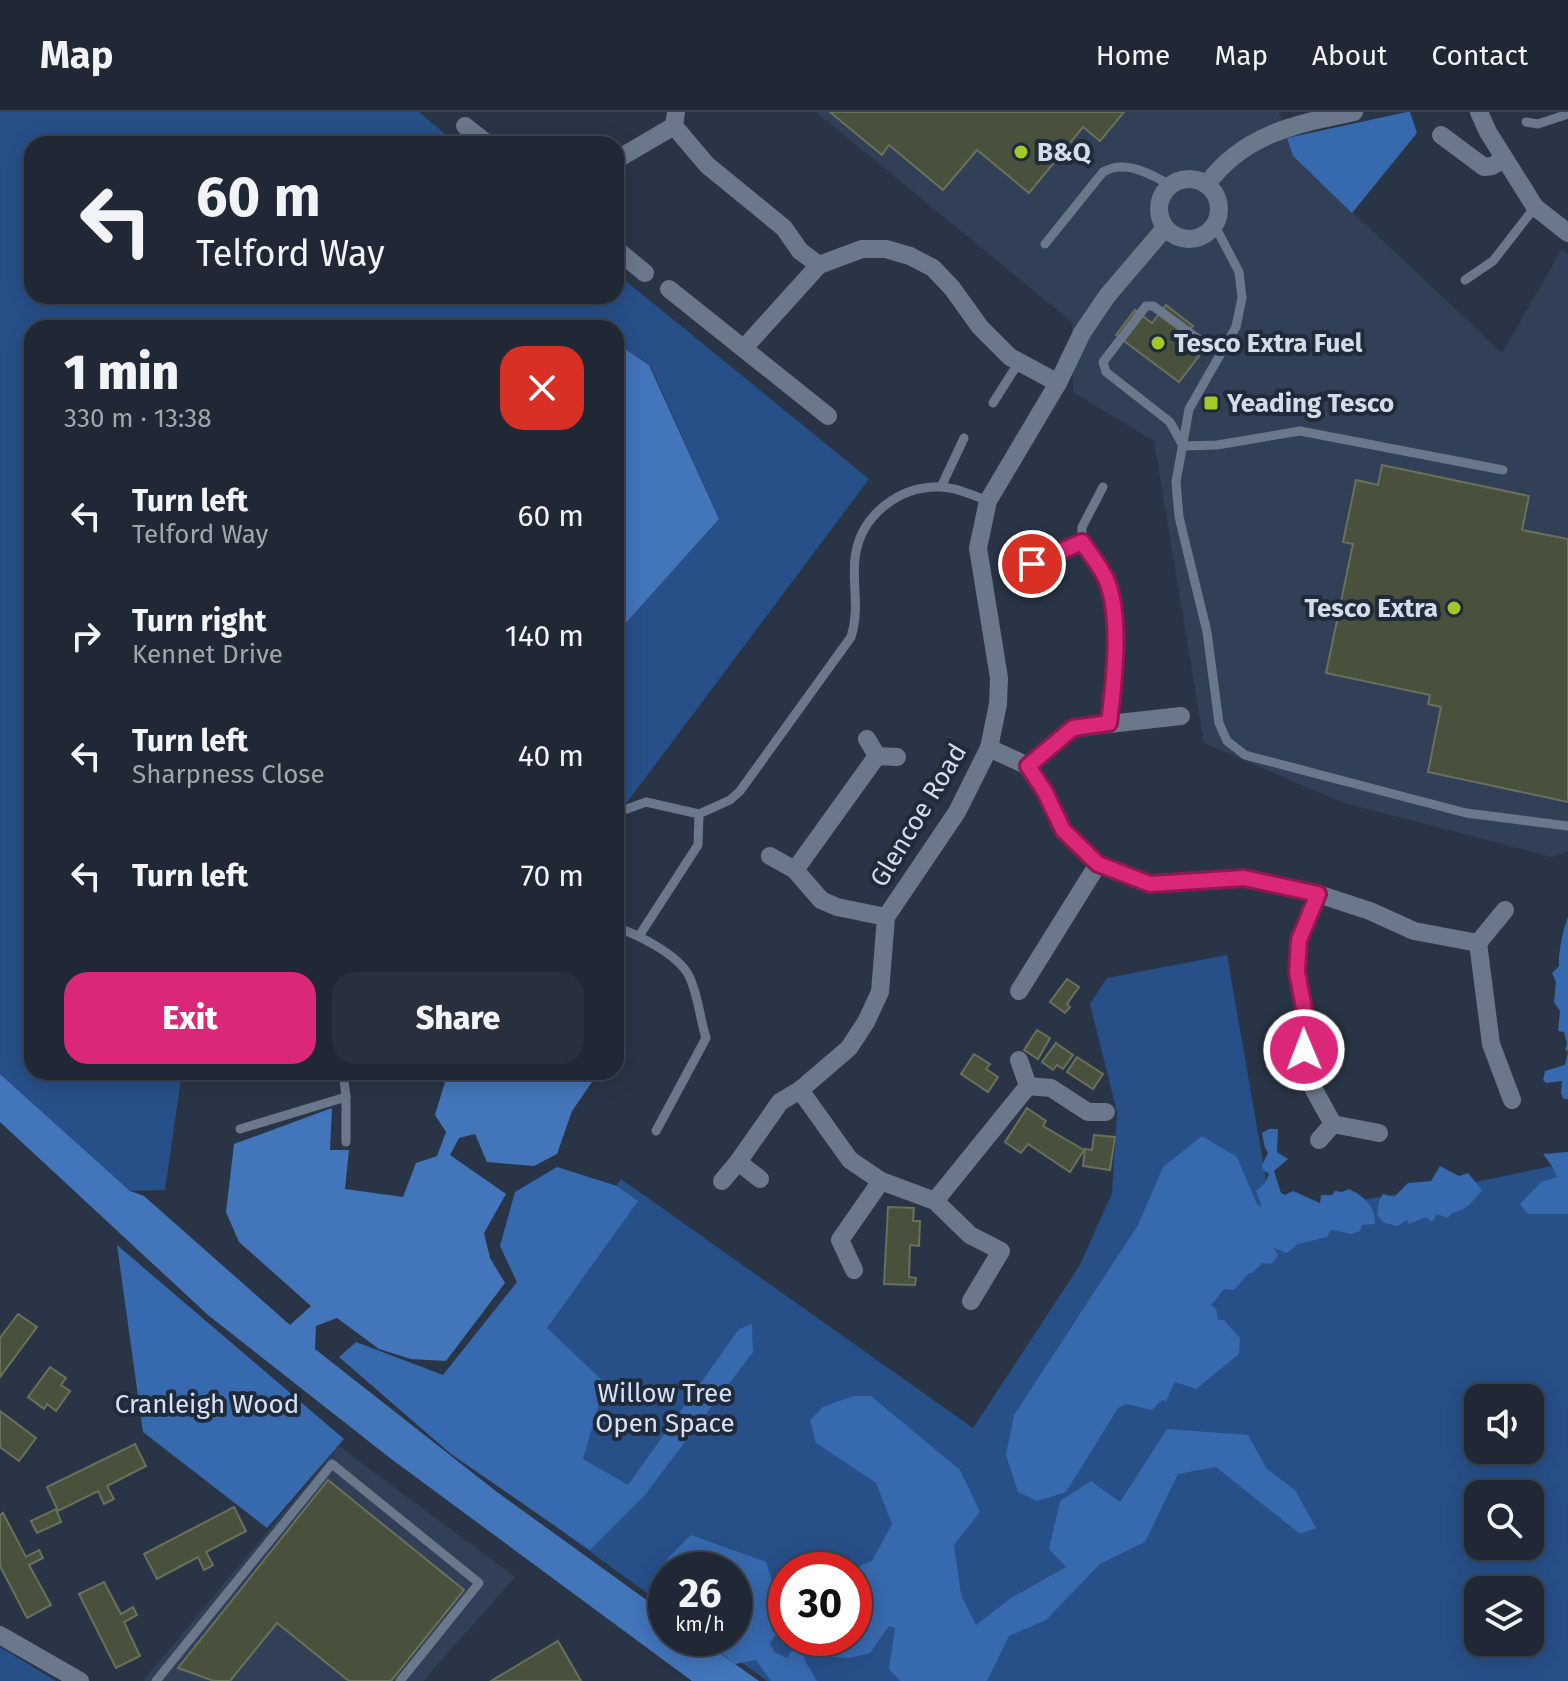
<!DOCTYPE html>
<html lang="en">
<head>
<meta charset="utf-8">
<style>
	:root { --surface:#1f2834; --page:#27303c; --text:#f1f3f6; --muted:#a1a6ac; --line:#3c444f; --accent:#db2777 }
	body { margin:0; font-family:"Fira Sans",sans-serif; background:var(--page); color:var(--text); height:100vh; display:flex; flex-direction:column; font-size:30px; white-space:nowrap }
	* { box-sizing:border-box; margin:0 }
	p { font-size:26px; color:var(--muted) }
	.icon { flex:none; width:44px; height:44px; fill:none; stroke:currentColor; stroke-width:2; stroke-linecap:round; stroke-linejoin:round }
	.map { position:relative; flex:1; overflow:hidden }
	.panel { position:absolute; left:24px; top:208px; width:600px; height:760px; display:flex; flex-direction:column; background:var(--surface); border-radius:24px; box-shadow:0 4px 20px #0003,0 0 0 2px var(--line) }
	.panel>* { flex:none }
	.guide { position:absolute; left:24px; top:24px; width:600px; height:168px; border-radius:24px; box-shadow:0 4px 20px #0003,0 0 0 2px var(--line); background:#1f2834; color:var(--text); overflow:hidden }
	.controls { position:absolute; left:1464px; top:1272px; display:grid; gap:16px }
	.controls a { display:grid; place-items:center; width:80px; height:80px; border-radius:16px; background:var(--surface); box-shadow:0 4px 20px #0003,0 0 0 2px var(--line); font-size:40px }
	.speed { position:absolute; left:648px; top:1440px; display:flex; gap:16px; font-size:40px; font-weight:700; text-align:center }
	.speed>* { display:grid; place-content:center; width:104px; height:104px; border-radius:50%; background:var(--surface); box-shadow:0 4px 20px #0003,0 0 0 2px var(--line); line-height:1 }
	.speed small { font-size:20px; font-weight:400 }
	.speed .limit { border:12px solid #d22; background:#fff; color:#111 }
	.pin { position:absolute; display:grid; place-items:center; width:68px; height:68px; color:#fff; margin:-34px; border:4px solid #fff; border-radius:50%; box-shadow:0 2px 8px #0007 }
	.me { position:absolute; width:88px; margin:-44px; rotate:359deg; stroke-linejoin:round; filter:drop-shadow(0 0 6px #0008) }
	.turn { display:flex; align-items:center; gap:28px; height:168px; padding:0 40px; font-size:36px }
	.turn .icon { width:104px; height:104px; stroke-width:2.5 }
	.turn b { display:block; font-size:56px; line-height:68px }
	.round { display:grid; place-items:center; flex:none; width:84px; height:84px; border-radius:24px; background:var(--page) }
	.head { display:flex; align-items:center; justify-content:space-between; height:136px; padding:0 40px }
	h1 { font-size:48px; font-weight:800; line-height:60px }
	.cta { display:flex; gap:16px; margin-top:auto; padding:16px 40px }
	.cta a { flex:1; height:92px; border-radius:24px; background:var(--accent); color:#fff; font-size:32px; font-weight:800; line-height:92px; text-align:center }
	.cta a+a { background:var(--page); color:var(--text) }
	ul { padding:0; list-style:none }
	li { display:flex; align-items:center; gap:24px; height:120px; padding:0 40px }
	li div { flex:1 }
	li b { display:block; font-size:30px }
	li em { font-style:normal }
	header { display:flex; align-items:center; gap:48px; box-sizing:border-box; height:112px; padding:0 40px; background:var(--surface); border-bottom:2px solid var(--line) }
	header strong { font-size:38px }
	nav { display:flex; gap:44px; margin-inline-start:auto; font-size:28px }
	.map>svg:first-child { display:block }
</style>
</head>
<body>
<header>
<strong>Map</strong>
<nav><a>Home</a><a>Map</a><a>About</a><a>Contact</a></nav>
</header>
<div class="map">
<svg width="1568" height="1569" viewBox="0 0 1568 1569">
	<rect width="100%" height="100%" fill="#293546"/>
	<!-- built -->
	<g fill="#314056">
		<path d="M816,0H1279L1293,44L1502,241L1562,137L1568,142V739L1552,745L1341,690L1204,631L1154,329L1073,280L1072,210Z"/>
		<path d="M339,1334L515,1465L423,1569H143Z"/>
	</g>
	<!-- green -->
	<g fill="#274f88" fill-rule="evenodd">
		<path d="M0,0H419L457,32H32V184H616V161L869,367L616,705V522L719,407L650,253L616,231V216H557L512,210L505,216H32V960H182L165,1078L130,1079L0,962Z"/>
		<path d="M1227,843L1272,1102L1475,1070L1552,1054L1554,1058L1568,1055V1569H767L708,1526H734V1458H666V1495L448,1336L621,1067L973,1316L1080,1153L1112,1081L1117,1000L1090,892L1107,866ZM1478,1286H1530V1338H1478ZM1478,1382H1530V1434H1478ZM786,1458H854V1526H786ZM1478,1478H1530V1530H1478Z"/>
		<path d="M0,1535L56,1569H0Z"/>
	</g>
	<!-- forest -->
	<g fill="#3769ae">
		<path d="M1407,0H1410L1417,21L1352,101L1293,44L1287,26Z"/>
		<path d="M1568,805V987H1564L1561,982L1562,969L1546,971L1543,968L1545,959L1565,953L1568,940L1565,937L1567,932L1564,920L1558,919L1560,899L1554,890L1556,870L1552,861L1559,854C1558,842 1563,817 1568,805Z"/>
		<path d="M1269,1017H1278L1277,1040L1288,1047L1274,1059L1281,1081L1285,1083L1293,1079L1320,1091L1321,1083H1332L1335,1079L1342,1080L1349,1077C1363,1083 1376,1095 1375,1112L1362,1113L1360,1119L1352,1122L1331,1118L1327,1125L1298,1132L1287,1141L1274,1136L1278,1144L1271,1152L1262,1151L1252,1161H1249L1234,1178L1224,1177L1211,1193L1216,1197L1218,1208H1224L1240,1226L1239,1242L1196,1277L1175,1270L1166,1289L1162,1288L1152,1298L1126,1292L1118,1296L1066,1380L1037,1389L1018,1380L1006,1343L1014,1303L1138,1113L1163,1055L1202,1024L1237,1045L1257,1092L1262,1095L1256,1079L1265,1071L1269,1062L1263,1058L1262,1053L1268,1041L1265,1036L1262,1021Z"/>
		<path d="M1568,1040V1102H1528L1520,1092L1541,1070L1557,1065L1552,1054L1543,1042Z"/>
		<path d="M1440,1054L1459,1064L1468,1061L1482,1078C1474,1088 1466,1099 1452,1101L1447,1106L1437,1102L1432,1110L1426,1105L1409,1112L1407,1108L1397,1114L1384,1111L1377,1103L1379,1089L1383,1082L1394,1085L1408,1071L1431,1069Z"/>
		<path d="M557,1055L617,1074L638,1089L547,1216L605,1271L583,1347L628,1373L739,1217L752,1212L753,1240L644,1384L590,1438L451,1342L339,1245L356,1230L443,1263L517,1170L500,1134L515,1080Z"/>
		<path d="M117,1133L344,1327L267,1416L143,1320Z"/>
		<path d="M853,1284H871L960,1358L980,1400L954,1433L961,1483L976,1513L1011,1486L1066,1455L1049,1437L1060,1389L1091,1369L1120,1390L1167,1317L1248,1323L1267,1357L1295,1378L1316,1416L1300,1422L1216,1355L1178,1362L1145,1430L1100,1452L1046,1508L1009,1524L987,1569H900L889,1557L895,1516L889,1514L870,1541L850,1546L818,1544L808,1526H854V1458H850L872,1449L892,1412L876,1371L816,1331L810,1308L823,1295Z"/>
		<path d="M691,1423L766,1450L775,1478L786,1479V1526H790L789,1528L775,1524L770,1531L774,1540L787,1546L795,1534L805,1536L804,1547L817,1569H771L756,1548L735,1552L707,1531L705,1526H734V1458H667V1447Z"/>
	</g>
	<!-- water -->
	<g fill="#4375bb">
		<path d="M616,231L649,253L719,407L616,522Z"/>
		<path d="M448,960H599L572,999L557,1042L534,1054L487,1050L475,1022L459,1026L450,1043L506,1082L484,1121L490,1146L505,1171L446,1249L411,1247L379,1237L337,1206L316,1214L315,1237L497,1380L666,1502V1526H698L759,1569H692L390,1346L208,1203L0,1010V962L130,1079L144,1084L290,1213L311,1194L239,1130L226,1100L234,1032L332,996L330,1038H349L345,1077L403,1085L416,1051L437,1044L446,1020L435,1003Z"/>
	</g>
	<!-- building -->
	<g fill="#49503b" stroke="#69705b" stroke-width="2">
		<path d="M830,0H1124L1100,29L1083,15L1029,81L977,38L943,78L889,33L882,43Z"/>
		<path d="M1166,193L1193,214L1180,230L1199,244L1179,270L1116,223L1135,198L1152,211Z"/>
		<path d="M1382,353L1529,384L1522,418L1568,427V690L1428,660L1441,595L1428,592L1430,583L1326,561L1353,432L1343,430L1356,368L1378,373Z"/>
		<path d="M1067,867L1079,875L1067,892L1070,895L1065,901L1050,890Z"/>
		<path d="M1037,918L1050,926L1038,947L1024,938Z"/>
		<path d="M1056,931L1073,943L1063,957L1057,953L1053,958L1042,950Z"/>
		<path d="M974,942L990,952L986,957L998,965L988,980L961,962Z"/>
		<path d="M1077,945L1103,962L1093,977L1067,960Z"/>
		<path d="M1027,996L1046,1009L1043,1014L1084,1038L1070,1060L1028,1032L1021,1041L1005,1030Z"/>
		<path d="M1094,1023L1115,1025L1110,1058L1083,1054L1085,1037L1092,1038Z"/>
		<path d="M888,1095L914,1096L913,1109H920L919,1134L910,1133L909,1165L916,1166L915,1173L884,1172Z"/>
		<path d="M18,1202L37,1215L0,1265V1226Z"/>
		<path d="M50,1255L66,1266L61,1273L70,1279L56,1299L47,1292L44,1297L28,1285Z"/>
		<path d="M0,1299L36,1326L19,1349L0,1335Z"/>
		<path d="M135,1332L146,1354L107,1374L114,1387L104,1392L98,1379L58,1399L47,1375Z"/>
		<path d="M328,1368L464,1478L391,1569H349L277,1511L230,1569H214L178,1556Z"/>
		<path d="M234,1395L246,1419L206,1440L213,1453L204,1458L198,1445L157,1467L144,1442Z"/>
		<path d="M56,1397L61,1410L37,1421L31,1409Z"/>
		<path d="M3,1401L26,1445L39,1438L43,1446L29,1453L51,1493L27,1506L0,1454V1403Z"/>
		<path d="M104,1470L121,1502L133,1495L137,1503L124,1510L140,1544L116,1556L79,1482Z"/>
		<path d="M558,1529L581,1569H491Z"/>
	</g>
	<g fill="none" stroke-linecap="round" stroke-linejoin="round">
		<!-- lane -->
		<g stroke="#6b788c" stroke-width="9">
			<path d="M1526,10L1538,12L1568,2"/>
			<path d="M1215,114L1239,160L1242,186L1236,215L1189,297L1176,370L1179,405L1207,520L1219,611L1227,629L1245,643L1466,701L1568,714"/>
			<path d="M1045,132L1103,60C1126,47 1149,62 1171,73"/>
			<path d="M1465,168L1493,149L1535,95"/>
			<path d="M993,291L1019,250"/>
			<path d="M1183,334L1217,333L1300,319L1503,358"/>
			<path d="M1183,334L1170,310L1106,260L1103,250L1146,194H1153L1201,229L1226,233"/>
			<path d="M941,375L964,326"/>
			<path d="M1006,439L1032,452L1082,430V415L1103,375"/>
			<path d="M616,701L646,690L699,702L730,688L740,679L851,525C860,497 852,474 855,446C860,404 899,373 941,375C957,376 973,383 988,389"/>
			<path d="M616,815C638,823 678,842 689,864C698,882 700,907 706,926L656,1019"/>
			<path d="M639,824L698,733L699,702"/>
			<path d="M240,1017L346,985L343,960"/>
			<path d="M346,1030V985"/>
			<path d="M156,1569L332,1352L479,1471L400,1569"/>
		</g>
		<!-- street -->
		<g stroke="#6b788c" stroke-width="18">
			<path d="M676,0L674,14L707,53L784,116L800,139L819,153"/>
			<path d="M1479,0L1488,20L1535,95L1568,121"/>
			<path d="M465,14L488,32"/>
			<path d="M1441,23L1484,55L1492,54L1504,47"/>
			<path d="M616,48L674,14"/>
			<circle cx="1189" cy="97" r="30"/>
			<path d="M1207,72C1244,22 1296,12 1354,0"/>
			<path d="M616,137L645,161"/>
			<path d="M669,177L828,304"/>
			<path d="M744,236L819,153L862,137H886L910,144L933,156L952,176L980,215L1010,245L1058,271"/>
			<path d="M1082,430C1090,442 1100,454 1106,467C1122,503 1114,572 1109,611"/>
			<path d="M867,627L877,644"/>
			<path d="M989,636L1028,654L1045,680L1063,718L1098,752L1150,772L1244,766L1318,782L1370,799L1414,819L1478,831L1505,798"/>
			<path d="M1028,654L1073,616L1181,604"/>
			<path d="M770,744L795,758"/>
			<path d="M1318,782L1299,828L1297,860L1305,902L1304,938L1314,978L1333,1012L1379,1021"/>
			<path d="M886,805L837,795L821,788L795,758L877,644L897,645"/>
			<path d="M1478,831L1491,932L1512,988"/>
			<path d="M1019,879L1098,752"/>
			<path d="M1019,948L1028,974"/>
			<path d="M800,978L850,1048L881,1069L935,1089L970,1123L1001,1139L971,1189"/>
			<path d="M1319,1028L1333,1012"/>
			<path d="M760,1067L738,1050L780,990L800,978L849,936L866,910L880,880L886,805L957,700L989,636L998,592L999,566L978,436L988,389L1058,271L1082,221L1107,184L1165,116"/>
			<path d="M722,1069L738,1050"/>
			<path d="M935,1089L1028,974L1051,976L1088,1000H1106"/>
			<path d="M854,1158L840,1128L881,1069"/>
			<path d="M0,1523L80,1569"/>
		</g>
	</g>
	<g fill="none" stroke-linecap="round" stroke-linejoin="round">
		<defs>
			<path id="route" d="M1032,452L1082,430C1090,442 1100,454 1106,467C1122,503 1114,572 1109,611L1073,616L1028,654L1045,680L1063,718L1098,752L1150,772L1244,766L1318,782L1299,828L1297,860L1305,902L1304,938"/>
		</defs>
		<!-- route casing -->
		<use href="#route" stroke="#8e194d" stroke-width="20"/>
		<!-- route -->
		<use href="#route" stroke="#db2777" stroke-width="14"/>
	</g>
	<!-- markers -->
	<g fill="#a2c929" stroke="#1f2b3b" stroke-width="3">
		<circle cx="1021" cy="40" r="8"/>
		<circle cx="1158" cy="231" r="8"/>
		<rect x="1203" y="283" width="16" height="16" rx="4"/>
		<circle cx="1454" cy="496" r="8"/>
	</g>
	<g text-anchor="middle" stroke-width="8" stroke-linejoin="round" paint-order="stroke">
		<!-- poi labels -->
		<g font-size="26" font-weight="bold" fill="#d4dce7" stroke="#1f2b3b" text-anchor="start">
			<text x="1037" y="49">B&amp;Q</text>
			<text x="1174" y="240">Tesco Extra Fuel</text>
			<text x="1227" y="300">Yeading Tesco</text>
			<text x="1438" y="505" text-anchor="end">Tesco Extra</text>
		</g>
		<!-- street labels -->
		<g font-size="26" fill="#d4dce7" stroke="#1f2b3b">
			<text transform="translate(918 703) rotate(-59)" y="9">Glencoe Road</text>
		</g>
		<!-- park labels -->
		<g font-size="26" fill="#d5e2f6" stroke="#1f2b3b">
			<text x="665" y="1290">Willow Tree<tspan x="665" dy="30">Open Space</tspan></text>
			<text x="207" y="1301">Cranleigh Wood</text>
		</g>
	</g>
</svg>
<div class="controls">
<a><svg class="icon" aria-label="sound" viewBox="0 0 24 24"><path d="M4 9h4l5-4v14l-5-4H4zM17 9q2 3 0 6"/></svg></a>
<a><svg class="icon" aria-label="search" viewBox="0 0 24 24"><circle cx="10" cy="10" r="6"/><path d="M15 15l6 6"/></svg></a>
<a><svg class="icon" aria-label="layers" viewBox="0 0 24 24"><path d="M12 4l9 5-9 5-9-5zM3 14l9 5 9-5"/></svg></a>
</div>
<div class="speed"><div>26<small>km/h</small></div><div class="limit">30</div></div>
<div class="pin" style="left:1032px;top:452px;background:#d93025"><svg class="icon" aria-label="arrive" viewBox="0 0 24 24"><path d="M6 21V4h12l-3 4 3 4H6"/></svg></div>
<svg class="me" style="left:1304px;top:938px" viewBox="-20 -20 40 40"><circle r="17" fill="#db2777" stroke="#fff" stroke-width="3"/><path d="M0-11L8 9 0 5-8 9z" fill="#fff"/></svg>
<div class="guide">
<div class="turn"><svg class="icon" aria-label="left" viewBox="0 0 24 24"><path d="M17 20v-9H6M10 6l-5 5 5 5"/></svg><div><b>60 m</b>Telford Way</div></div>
</div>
<section class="panel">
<div class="head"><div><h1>1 min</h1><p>330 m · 13:38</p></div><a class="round" style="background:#d93025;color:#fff"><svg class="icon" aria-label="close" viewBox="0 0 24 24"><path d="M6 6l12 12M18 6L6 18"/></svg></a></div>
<ul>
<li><svg class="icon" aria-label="left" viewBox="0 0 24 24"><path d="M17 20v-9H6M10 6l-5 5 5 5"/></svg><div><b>Turn left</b><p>Telford Way</p></div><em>60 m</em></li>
<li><svg class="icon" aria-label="right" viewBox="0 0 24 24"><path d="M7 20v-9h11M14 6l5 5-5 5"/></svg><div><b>Turn right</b><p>Kennet Drive</p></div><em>140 m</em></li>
<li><svg class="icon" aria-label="left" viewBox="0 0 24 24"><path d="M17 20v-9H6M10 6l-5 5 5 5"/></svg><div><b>Turn left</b><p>Sharpness Close</p></div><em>40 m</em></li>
<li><svg class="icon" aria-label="left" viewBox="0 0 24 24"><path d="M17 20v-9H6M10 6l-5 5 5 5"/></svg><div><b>Turn left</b></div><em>70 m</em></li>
</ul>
<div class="cta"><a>Exit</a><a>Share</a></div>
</section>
</div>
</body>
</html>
